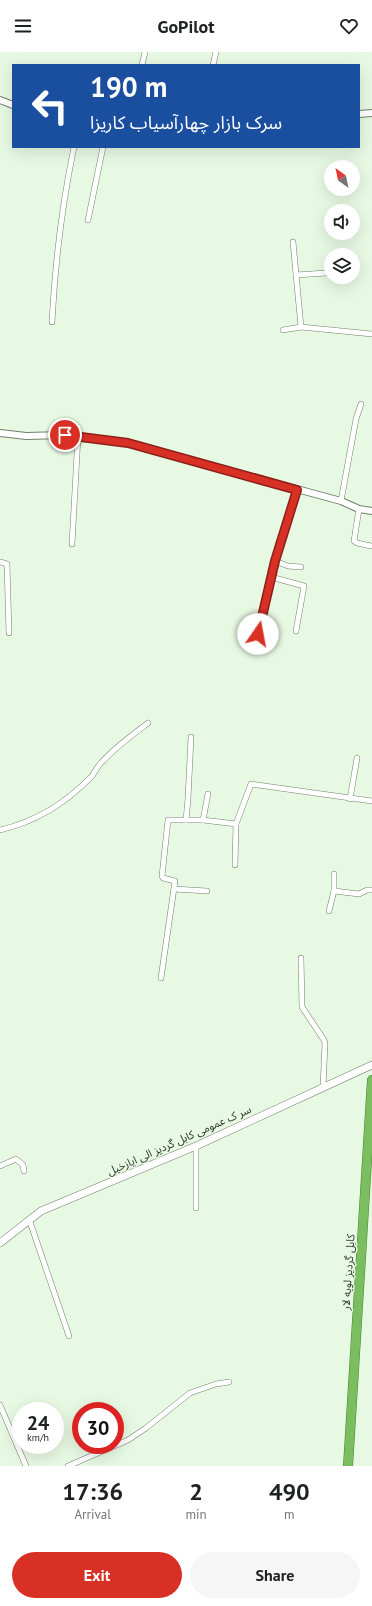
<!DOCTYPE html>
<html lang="en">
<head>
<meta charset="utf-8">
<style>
	:root { --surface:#fff; --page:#f6f6f6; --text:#202124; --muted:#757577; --accent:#d93025 }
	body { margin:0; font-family:"PT Sans","Noto Sans Arabic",sans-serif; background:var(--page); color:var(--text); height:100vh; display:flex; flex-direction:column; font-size:15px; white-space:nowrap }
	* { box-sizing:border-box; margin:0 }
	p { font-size:13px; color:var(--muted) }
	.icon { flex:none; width:22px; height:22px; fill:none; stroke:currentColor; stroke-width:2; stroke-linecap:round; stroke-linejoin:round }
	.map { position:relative; height:1414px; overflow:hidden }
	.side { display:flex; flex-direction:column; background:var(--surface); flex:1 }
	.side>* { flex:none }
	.banner { position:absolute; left:12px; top:12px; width:348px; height:84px; border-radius:0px; box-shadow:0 4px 16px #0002; background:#1a4fa0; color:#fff; overflow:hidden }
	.needle { width:26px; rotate:327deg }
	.fabs { position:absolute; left:324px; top:108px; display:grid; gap:8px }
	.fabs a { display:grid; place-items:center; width:36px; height:36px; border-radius:50%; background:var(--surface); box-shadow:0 4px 16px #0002; font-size:20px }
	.speed { position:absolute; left:12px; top:1350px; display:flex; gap:8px; font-size:20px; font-weight:700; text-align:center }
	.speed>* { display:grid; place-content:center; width:52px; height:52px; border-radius:50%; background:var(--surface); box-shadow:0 4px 16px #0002; line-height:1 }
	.speed small { font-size:10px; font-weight:400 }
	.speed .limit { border:6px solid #d22; background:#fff; color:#111 }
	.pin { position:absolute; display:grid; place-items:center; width:34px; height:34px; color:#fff; margin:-17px; border:2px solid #fff; border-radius:50%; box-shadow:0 1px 4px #0007 }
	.me { position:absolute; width:44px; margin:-22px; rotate:12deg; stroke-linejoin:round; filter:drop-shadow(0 0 3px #0008) }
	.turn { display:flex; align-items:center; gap:14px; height:84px; padding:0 12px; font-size:18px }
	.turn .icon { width:52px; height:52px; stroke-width:2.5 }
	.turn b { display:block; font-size:28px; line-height:34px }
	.eta { display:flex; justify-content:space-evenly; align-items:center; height:68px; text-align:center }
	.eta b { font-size:24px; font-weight:600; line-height:28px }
	.action { display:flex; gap:8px; margin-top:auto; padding:8px 12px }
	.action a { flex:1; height:46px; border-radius:24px; background:var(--accent); color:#fff; font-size:16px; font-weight:600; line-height:46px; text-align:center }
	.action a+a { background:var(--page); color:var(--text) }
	header { display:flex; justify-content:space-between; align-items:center; height:52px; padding:0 12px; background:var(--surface); font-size:18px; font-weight:600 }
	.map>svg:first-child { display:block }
</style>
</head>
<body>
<header><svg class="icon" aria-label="menu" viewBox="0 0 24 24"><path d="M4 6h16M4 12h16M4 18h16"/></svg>GoPilot<svg class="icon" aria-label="heart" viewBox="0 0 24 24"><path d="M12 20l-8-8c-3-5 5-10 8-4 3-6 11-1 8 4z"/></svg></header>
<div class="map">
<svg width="372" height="1414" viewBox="0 0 372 1414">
	<rect width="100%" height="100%" fill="#e7f9e2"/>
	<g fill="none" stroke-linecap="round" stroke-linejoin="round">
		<defs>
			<g id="minor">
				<path d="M142,13L145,0"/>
				<path d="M213,13L216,0"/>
				<path d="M88,168L103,95"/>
				<path d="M293,190L301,275"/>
				<path d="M296,223L326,221"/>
				<path d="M52,270C55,211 62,153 74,95"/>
				<path d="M283,278L301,275L372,282"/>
				<path d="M341,449L356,367L361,352"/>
				<path d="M359,457L354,489L357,491L371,494"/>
				<path d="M72,492L78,384"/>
				<path d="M275,509L288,514L301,515"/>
				<path d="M0,510L7,512L9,581"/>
				<path d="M271,525L304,534L296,579"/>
				<path d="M258,582L275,509L297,438"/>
				<path d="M350,747L357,706"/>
				<path d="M186,768L188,747L191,685"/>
				<path d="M203,768L208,742"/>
				<path d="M0,778C35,770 67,750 92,724C95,720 97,715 101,711C114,696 132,683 148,671"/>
				<path d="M235,813L236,772L251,732L372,749"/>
				<path d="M174,837L207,839"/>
				<path d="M334,839L359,842L367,838H372"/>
				<path d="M329,859L334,839V822"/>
				<path d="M301,906L302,955L324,988L325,991L323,1035"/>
				<path d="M161,926L175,829L163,826L162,824L168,768H203L236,772"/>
				<path d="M0,1114L16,1107L23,1113L24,1119"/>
				<path d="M196,1156V1094"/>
				<path d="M29,1167L69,1284"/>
				<path d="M0,1353L26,1414"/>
				<path d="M68,1414L128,1388L146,1376L190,1341L216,1332L229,1330"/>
			</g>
			<g id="tertiary">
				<path d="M0,48L13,53"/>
				<path d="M359,62L372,61"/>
				<path d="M0,381L26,384L65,383L128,391L341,449L359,457L372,459"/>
			</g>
			<path id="secondary" d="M0,1191L41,1159L196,1094L372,1013"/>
			<path id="trunk" d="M348,1414L372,1028"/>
		</defs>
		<!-- minor casing -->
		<use href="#minor" stroke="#71806c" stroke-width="6"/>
		<!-- tertiary casing -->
		<use href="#tertiary" stroke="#71806c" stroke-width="8"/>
		<!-- secondary casing -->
		<use href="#secondary" stroke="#71806c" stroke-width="8"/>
		<!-- trunk casing -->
		<use href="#trunk" stroke="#4a8434" stroke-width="10"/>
		<!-- minor -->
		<use href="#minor" stroke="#fff" stroke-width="5"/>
		<!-- tertiary -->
		<use href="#tertiary" stroke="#fff" stroke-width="6"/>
		<!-- secondary -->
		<use href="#secondary" stroke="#fff" stroke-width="7"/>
		<!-- trunk -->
		<use href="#trunk" stroke="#7abe60" stroke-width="9"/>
	</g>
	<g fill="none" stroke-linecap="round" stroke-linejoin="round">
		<defs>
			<path id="route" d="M65,383L128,391L297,438L275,509L258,582"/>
		</defs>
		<!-- route casing -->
		<use href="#route" stroke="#8d1f18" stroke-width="10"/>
		<!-- route -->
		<use href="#route" stroke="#d93025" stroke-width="7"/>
	</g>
	<g text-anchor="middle" stroke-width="3" stroke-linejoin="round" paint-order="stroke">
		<!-- street labels -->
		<g font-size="11" fill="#2e352c" stroke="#e7f9e2">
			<text transform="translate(179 1088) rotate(-24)" y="4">سر ک عمومی کابل گردیز الی ایازخیل</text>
			<text transform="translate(348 1220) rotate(-86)" y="4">کابل گردیز لویه لار</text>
		</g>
	</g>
</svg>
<div class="fabs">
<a><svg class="needle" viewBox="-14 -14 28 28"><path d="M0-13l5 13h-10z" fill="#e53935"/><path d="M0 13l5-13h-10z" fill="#757577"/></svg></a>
<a><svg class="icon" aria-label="sound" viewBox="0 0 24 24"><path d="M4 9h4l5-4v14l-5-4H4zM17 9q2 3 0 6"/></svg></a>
<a><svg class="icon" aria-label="layers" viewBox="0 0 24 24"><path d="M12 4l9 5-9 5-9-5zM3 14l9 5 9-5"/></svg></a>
</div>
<div class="speed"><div>24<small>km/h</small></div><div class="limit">30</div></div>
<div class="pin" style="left:65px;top:383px;background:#d93025"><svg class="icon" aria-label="arrive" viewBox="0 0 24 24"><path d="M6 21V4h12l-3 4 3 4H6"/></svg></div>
<svg class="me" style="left:258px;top:582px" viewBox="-20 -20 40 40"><circle r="19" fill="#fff"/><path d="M0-13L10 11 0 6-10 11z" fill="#d93025"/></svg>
<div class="banner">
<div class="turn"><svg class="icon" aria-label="left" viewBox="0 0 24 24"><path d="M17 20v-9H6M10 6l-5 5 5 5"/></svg><div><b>190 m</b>سرک بازار چهارآسیاب کاریزا</div></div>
</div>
</div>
<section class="side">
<div class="eta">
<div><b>17:36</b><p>Arrival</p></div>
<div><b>2</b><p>min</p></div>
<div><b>490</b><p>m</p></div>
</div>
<div class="action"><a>Exit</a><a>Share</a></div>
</section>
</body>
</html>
